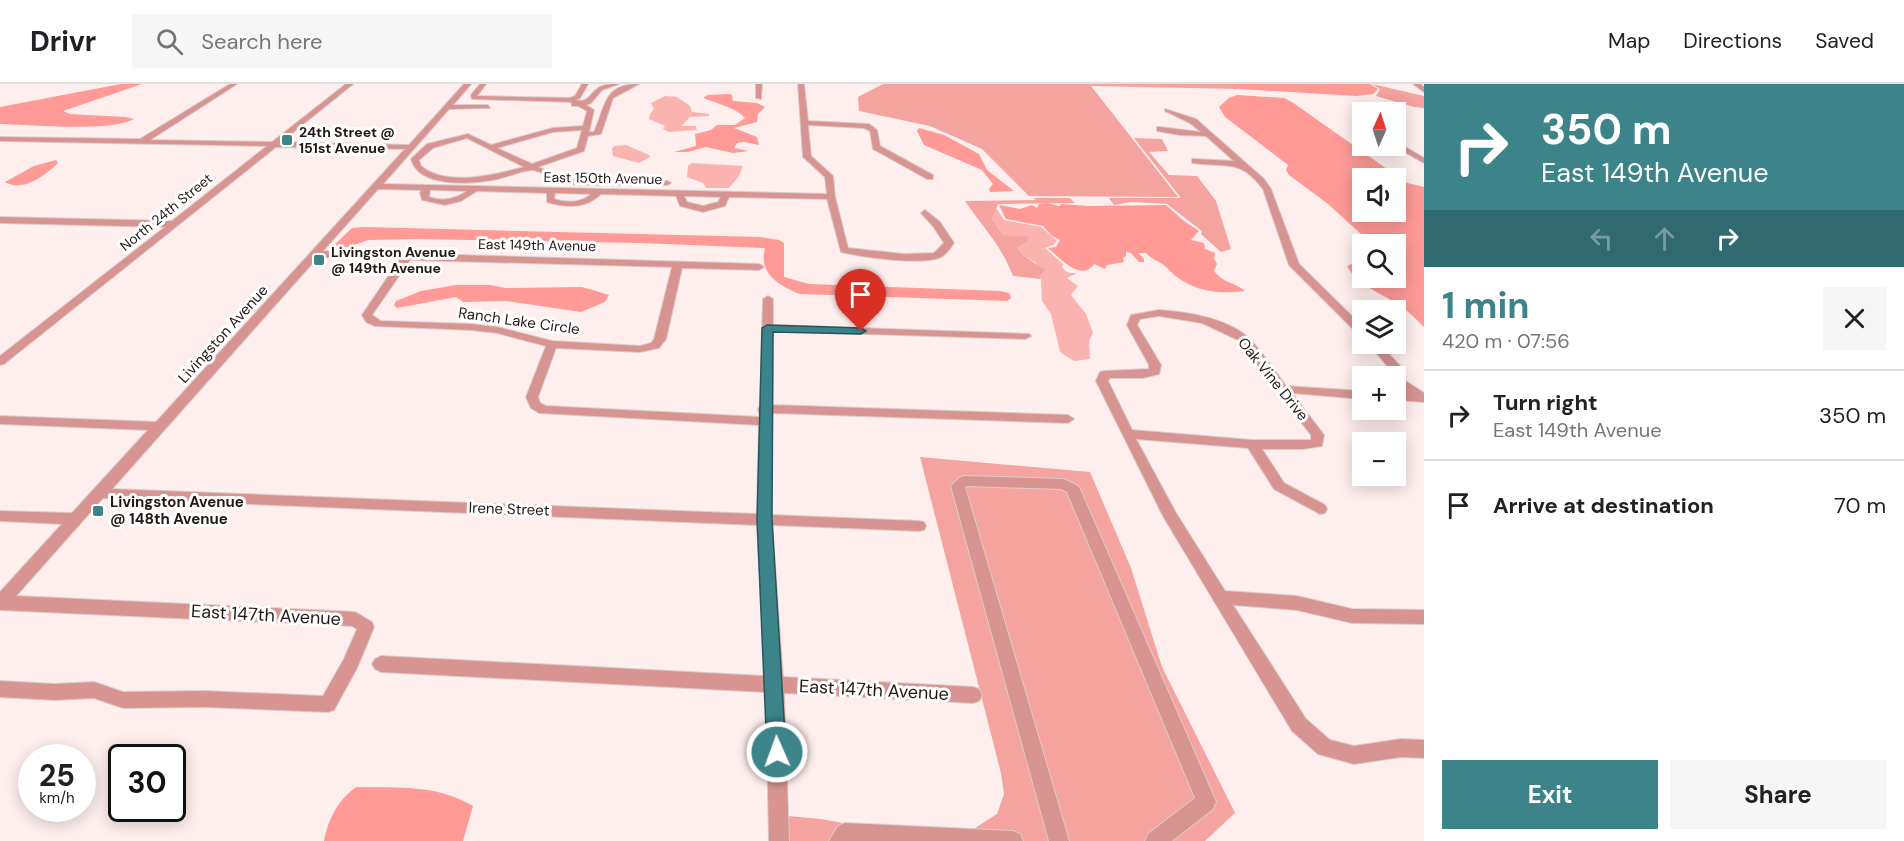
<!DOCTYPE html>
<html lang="en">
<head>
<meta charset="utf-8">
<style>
	:root { --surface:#fff; --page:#f6f6f6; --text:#202124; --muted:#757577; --line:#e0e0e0; --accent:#3c848a }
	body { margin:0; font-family:"DM Sans",sans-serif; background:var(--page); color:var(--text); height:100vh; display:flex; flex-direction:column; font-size:22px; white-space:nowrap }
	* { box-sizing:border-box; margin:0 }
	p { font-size:20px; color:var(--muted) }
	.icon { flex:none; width:33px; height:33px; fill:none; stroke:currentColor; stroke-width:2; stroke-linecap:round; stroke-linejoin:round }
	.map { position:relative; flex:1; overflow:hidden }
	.details { display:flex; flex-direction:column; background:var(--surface); width:480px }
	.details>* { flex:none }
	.banner { background:#3c848a; color:#fff; overflow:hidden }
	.needle { width:39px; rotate:3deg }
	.fabs { position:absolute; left:1352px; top:18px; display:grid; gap:12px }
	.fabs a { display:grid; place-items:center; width:54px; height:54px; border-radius:0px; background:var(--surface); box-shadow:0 3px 15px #0003; font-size:30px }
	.speed { position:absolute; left:18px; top:660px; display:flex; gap:12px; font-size:30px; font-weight:700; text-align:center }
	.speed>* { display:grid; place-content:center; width:78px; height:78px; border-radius:50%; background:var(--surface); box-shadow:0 3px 15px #0003; line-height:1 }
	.speed small { font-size:15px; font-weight:400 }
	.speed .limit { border:3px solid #111; border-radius:9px; background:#fff; color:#111 }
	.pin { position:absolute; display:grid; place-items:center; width:51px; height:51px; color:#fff; margin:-62px -26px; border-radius:50% 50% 50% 0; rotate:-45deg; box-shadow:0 0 6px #0007 }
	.pin .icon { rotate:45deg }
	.me { position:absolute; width:66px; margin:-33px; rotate:358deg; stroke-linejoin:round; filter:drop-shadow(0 0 4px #0008) }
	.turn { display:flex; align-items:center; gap:21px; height:126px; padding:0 18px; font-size:27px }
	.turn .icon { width:78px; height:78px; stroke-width:2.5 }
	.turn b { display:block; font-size:42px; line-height:51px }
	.lanes { display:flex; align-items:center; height:57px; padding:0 18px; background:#0003; justify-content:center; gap:30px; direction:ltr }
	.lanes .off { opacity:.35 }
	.round { display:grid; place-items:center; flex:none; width:63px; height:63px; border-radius:0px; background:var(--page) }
	.summary { display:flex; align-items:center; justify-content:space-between; height:102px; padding:0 18px }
	h1 { font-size:36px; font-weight:700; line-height:45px; color:var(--accent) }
	.cta { display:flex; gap:12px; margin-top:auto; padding:12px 18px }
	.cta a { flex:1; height:69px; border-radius:0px; background:var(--accent); color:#fff; font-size:24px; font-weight:700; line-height:69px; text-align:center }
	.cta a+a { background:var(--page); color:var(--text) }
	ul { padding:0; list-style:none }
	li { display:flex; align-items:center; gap:18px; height:90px; padding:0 18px; border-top:2px solid var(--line) }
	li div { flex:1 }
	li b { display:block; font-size:22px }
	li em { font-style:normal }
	header { display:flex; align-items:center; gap:36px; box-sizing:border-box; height:84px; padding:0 30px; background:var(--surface); border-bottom:2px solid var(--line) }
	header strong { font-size:28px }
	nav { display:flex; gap:33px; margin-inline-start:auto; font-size:21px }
	.search { width:420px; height:54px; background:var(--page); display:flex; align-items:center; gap:15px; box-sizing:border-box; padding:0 21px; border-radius:0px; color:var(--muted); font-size:22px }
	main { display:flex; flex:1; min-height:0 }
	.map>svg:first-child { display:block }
</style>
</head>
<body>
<header>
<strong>Drivr</strong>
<div class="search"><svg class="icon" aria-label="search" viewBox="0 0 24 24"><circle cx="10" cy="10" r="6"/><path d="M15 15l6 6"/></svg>Search here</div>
<nav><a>Map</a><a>Directions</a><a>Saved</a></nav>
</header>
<main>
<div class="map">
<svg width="1424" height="757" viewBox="0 0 1424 757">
	<rect width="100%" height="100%" fill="#feefee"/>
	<!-- green -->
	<g fill="#fab3af">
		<path d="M665,12L677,13L690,22L692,28L709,30V32L690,33L681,42H696L697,46L669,48L663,45L665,42L649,35L650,30L654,25L651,19Z"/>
		<path d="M626,61L649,71L650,73L639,79L613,72L612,64L615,62Z"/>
		<path d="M692,79L743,82L739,92L729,104H706L703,99L687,93L688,82Z"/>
		<path d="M995,122L1004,136L1041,143L1057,157L1053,161L1045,164L1064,181L1062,182C1065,189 1069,189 1077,189L1067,194L1078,202L1071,211L1086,230L1093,249L1089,257L1090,275L1074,277L1060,268L1051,230L1042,217L1041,195L1036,179L1024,172L1017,164L1027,158L1003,151L992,135Z"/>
	</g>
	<!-- forest -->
	<g fill="#f4a39f">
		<path d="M883,0H1233L1234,3L1240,5L1091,2L1178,113L1029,112L982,65L930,42L859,27L858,13Z"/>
		<path d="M1372,0L1424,12V24L1414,23L1376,12L1380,5Z"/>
		<path d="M1134,54L1162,55L1168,67L1149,68L1169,91L1197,92L1216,117L1231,165L1221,168L1201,150L1202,147L1167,120L1131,118L1114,121L1109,114H1181Z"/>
		<path d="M1034,114H1070L1075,119L998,120L992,135L1003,151L1029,153L1027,158L1017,164L1024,172L1045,186L1040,192L1041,195L1013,192C1000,159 984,145 965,117L1036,116Z"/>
		<path d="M920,373L1090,388L1131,484L1162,583L1235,729L1205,757H789L788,732L821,735L875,745L972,746L997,730L1004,710L1001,689Z"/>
	</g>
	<!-- water -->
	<g fill="#ff9a96">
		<path d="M121,0H142L63,27L70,30L125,33L134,35C112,48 29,41 0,40V23Z"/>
		<path d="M1233,0H1370L1378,5L1373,10L1356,12L1240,5L1233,3Z"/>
		<path d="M729,10L732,11L733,17L757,19L765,23L758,30L757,38L734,44L757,53L759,61L744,58L737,59L734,64L749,67L733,69L706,63L688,68H674L696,62L695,50L711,46L717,41H735L745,34C740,26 714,18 703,14L708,11Z"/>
		<path d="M1237,11L1284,14L1292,18L1387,85L1385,90L1390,94H1362V128H1395V96L1424,103V243C1416,235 1408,227 1399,221C1382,209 1357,202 1347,182L1362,175V194H1395V160H1372L1328,120L1289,91L1286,86L1288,81L1225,33L1219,23L1229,14Z"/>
		<path d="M919,44L944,51L979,70L987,86L1014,107L990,108L989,105L993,100L982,86L924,61L917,47Z"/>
		<path d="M56,76L58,79C46,91 22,109 5,98L34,82Z"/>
		<path d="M1047,119L1059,122L1062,120L1088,122L1166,121L1184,137L1199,147L1191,156L1204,159L1205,165L1215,169L1214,175L1217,180L1214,187C1226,201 1233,197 1245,207C1214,211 1187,206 1166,183C1160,177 1152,176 1146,169H1138L1144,175V178H1139L1131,169L1126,168V172L1123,174L1124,178L1107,181L1105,185L1094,180C1081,199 1059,173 1048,164L1056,163L1060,156L1052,152L1043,142L1006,135L999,121L1020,125L1032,121L1037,124L1039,120Z"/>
		<path d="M364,143L760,153L779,156L784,159V193L809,200L1000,207L1009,209L1011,214L1007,217L800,210C779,202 758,189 765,164L640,159L417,155L368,156L343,165L332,163L352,144Z"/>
		<path d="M456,201H490L506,204L582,203L609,211L605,218L581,228L506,217L463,218L456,213L397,224L394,221L396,217L421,207Z"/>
		<path d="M356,703C398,704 436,700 473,722L463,757H324C328,735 338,716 356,703Z"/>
	</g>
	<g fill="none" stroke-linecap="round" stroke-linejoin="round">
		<defs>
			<g id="minor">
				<path d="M230,0H237L150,56L272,58L346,0H353L281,58L409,61L464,0H471L453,21H488L490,24L449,25L383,100L827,110L825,93L803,73L798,0H804L808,37L869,40L877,46L880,62L933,91V95H927L873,65L870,47L864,44L808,41L811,72L833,92L835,113L848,164L904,170L934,169L944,159L933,142L921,129L925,126L940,138L954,159C950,164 947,170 941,173C922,182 862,173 841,168L827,115L729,113L725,122L703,128L680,122L676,112L601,110C586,125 566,124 547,118V109L477,107L461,117L445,121L422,116L420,109L421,106L378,105L323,167L759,180L764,183L759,186L682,184L666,255L659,264L640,268L556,264L538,313L540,319L546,322L760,333L758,325L760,322L763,215L768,212L773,215V241L1029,250L1031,252L1025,255L773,247L772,321L1068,331L1074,335L1068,339L772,329L771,431L919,437L924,438L926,442L924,446L919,447L772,441L783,593L973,603L979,605L982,611L979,617L973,619L784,609L789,757H769L766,608L381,588L375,585L372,580L375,575L381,572L766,592L757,441L103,414L16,512L355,528L372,538L374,543L357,584L334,626L328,628L204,623L123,624L94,614L55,616L0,613V597L55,600L94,598L123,608L204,607L323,612L344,575L357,545L352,542L0,526V508L62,440L0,437V427L72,429L148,346L0,340V332L156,338L405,65L276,63L4,280L0,281V272L165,143L0,139V133L172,137L267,62L0,57V53L140,55ZM430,106L467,107C455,115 443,118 429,113ZM555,109L591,110C582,119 567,119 554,115ZM684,112L721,113L718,118L703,122L687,118ZM318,173L400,175L362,231L366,238L375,242L471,246L497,249L546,262L526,313L531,324L539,329L759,341L757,430L112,405ZM410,176L672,183L654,255L651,259L640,262L552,257L497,243L471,240L381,237L372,231Z"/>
				<path d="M480,0H486L477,12L570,14L575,12L582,0H588L580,14L576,16C589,20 590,8 600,3C606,0 612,0 619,0L602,6L591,19L586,21L594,26L589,48H594C606,22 603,0 639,0L613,14L601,50L588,52L584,67L538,83L565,95L667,97L671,99L667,101C634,101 599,102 566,100C555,99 541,86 532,86C520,87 506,94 493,96C469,100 419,104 411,75L427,60L468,50L491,61L553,44L583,42L587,27L578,22H572V19L570,18L472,15L471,11ZM582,46L577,64L532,80L497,64L553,48ZM467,54L524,83C495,91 446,103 421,82L419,76L433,64Z"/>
				<path d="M756,0H762L761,15L756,14Z"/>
				<path d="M1413,0H1420L1424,3V8Z"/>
				<path d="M1165,25L1196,35L1264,95L1271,105L1299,180L1362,242V251L1358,250L1289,181L1263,105C1240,74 1226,84 1192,79V75H1195L1234,77L1206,52L1180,51L1157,47V43H1160L1201,48L1190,39L1165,27Z"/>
				<path d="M1354,30H1358L1362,34V40L1354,32Z"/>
				<path d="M1395,57L1424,74V79L1394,62Z"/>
				<path d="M1159,226C1187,228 1221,233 1244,250C1260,263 1273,285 1286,302L1362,307V315L1292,309L1324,351L1322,362L1303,365H1262L1284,399L1325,421L1327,425L1325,429L1320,430L1274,405L1248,364L1136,355L1176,429L1225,507L1297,512L1352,525L1424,526V540L1352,539L1297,526L1233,521L1306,635L1330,656L1354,662L1401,655L1424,656V674L1401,673L1354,680L1318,670L1292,647L1163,432L1096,297L1100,288L1104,287L1149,285V281L1127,241L1131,231ZM1159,232L1202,239L1238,256L1311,351V356H1252L1132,346L1108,297L1110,294H1143L1159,290L1161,281L1137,241L1140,235Z"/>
				<path d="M1369,260H1380L1401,283L1404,296L1424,309V318L1395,316V308L1407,309L1395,301V292H1391L1389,284Z"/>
				<path d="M964,392L1064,395L1078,402L1080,405L1216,718L1213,725L1172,757H1145L1148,750L1195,714L1067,408L1061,405L967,402L965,403L1069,757H1049L951,402L959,394Z"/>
				<path d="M845,739L1013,747L1020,750L1023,757H829L838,742Z"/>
			</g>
		</defs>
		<!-- minor casing -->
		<use href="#minor" stroke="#dbcccb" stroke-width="2"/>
		<!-- minor -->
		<use href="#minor" fill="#d79491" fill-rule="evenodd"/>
	</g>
	<!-- route -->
	<path fill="#3c848a" stroke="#27565a" stroke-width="1.5" d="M767,241L861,244L866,247L861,250L773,248L772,435L786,668L783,675L777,677L770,675L767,668L757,435L762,244Z"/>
	<!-- markers -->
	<g fill="#3c848a" stroke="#fff" stroke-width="2">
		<rect x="281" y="50" width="12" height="12" rx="3"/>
		<rect x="313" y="170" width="12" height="12" rx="3"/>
		<rect x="92" y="421" width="12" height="12" rx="3"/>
	</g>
	<g text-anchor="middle" stroke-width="6" stroke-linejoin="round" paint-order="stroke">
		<!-- far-poi labels -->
		<g font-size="14" font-weight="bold" fill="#231716" stroke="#fff" text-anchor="start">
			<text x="299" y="53">24th Street @<tspan x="299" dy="16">151st Avenue</tspan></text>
			<text x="331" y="173">Livingston Avenue<tspan x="331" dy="16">@ 149th Avenue</tspan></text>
		</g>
		<!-- far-street labels -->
		<g font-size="14" fill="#231716" stroke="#fff">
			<text transform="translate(603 94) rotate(1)" y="5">East 150th Avenue</text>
			<text transform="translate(166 128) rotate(-39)" y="5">North 24th Street</text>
			<text transform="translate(537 161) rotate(1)" y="5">East 149th Avenue</text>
		</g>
		<!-- street labels -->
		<g font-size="15" fill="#231716" stroke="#fff">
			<text transform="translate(519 237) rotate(8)" y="5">Ranch Lake Circle</text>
			<text transform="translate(223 250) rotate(-48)" y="5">Livingston Avenue</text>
			<text transform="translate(1273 295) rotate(51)" y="5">Oak Vine Drive</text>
			<text transform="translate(509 425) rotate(2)" y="5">Irene Street</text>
		</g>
		<!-- poi labels -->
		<g font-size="15" font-weight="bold" fill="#231716" stroke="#fff" text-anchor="start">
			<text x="110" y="423">Livingston Avenue<tspan x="110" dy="17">@ 148th Avenue</tspan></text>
		</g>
		<!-- near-street labels -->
		<g font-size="18" fill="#231716" stroke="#fff">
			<text transform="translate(266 531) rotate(3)" y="6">East 147th Avenue</text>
			<text transform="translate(874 606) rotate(3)" y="6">East 147th Avenue</text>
		</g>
	</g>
</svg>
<div class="fabs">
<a><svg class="needle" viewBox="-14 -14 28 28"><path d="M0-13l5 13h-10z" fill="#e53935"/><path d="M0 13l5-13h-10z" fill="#757577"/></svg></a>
<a><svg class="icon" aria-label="sound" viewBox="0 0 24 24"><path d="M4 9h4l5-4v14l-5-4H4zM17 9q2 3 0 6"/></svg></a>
<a><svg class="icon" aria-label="search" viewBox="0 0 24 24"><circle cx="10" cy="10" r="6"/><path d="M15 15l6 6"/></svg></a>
<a><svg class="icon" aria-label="layers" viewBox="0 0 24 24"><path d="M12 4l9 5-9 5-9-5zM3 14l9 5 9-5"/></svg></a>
<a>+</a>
<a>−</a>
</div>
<div class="speed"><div>25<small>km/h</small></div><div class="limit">30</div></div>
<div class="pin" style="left:861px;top:247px;background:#d93025"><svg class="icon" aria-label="arrive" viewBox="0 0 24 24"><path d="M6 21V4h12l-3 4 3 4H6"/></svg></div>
<svg class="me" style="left:777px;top:668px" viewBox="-20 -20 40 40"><circle r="17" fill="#3c848a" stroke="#fff" stroke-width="3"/><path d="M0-11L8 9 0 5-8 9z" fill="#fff"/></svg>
</div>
<section class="details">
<div class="banner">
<div class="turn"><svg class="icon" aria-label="right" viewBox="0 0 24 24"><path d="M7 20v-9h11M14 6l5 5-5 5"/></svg><div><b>350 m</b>East 149th Avenue</div></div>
<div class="lanes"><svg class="icon off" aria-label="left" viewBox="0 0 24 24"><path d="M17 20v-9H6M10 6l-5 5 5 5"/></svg><svg class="icon off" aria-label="ahead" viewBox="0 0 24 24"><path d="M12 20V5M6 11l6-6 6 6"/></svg><svg class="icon" aria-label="right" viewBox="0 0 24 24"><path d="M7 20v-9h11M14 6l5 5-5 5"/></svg></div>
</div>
<div class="summary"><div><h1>1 min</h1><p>420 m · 07:56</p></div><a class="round"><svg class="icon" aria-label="close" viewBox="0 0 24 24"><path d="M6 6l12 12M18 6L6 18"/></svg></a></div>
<ul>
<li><svg class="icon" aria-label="right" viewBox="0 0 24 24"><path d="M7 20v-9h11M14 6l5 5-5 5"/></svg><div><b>Turn right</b><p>East 149th Avenue</p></div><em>350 m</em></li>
<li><svg class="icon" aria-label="arrive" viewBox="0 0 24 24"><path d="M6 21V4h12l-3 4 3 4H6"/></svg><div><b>Arrive at destination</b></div><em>70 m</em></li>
</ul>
<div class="cta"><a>Exit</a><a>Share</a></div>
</section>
</main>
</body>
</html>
